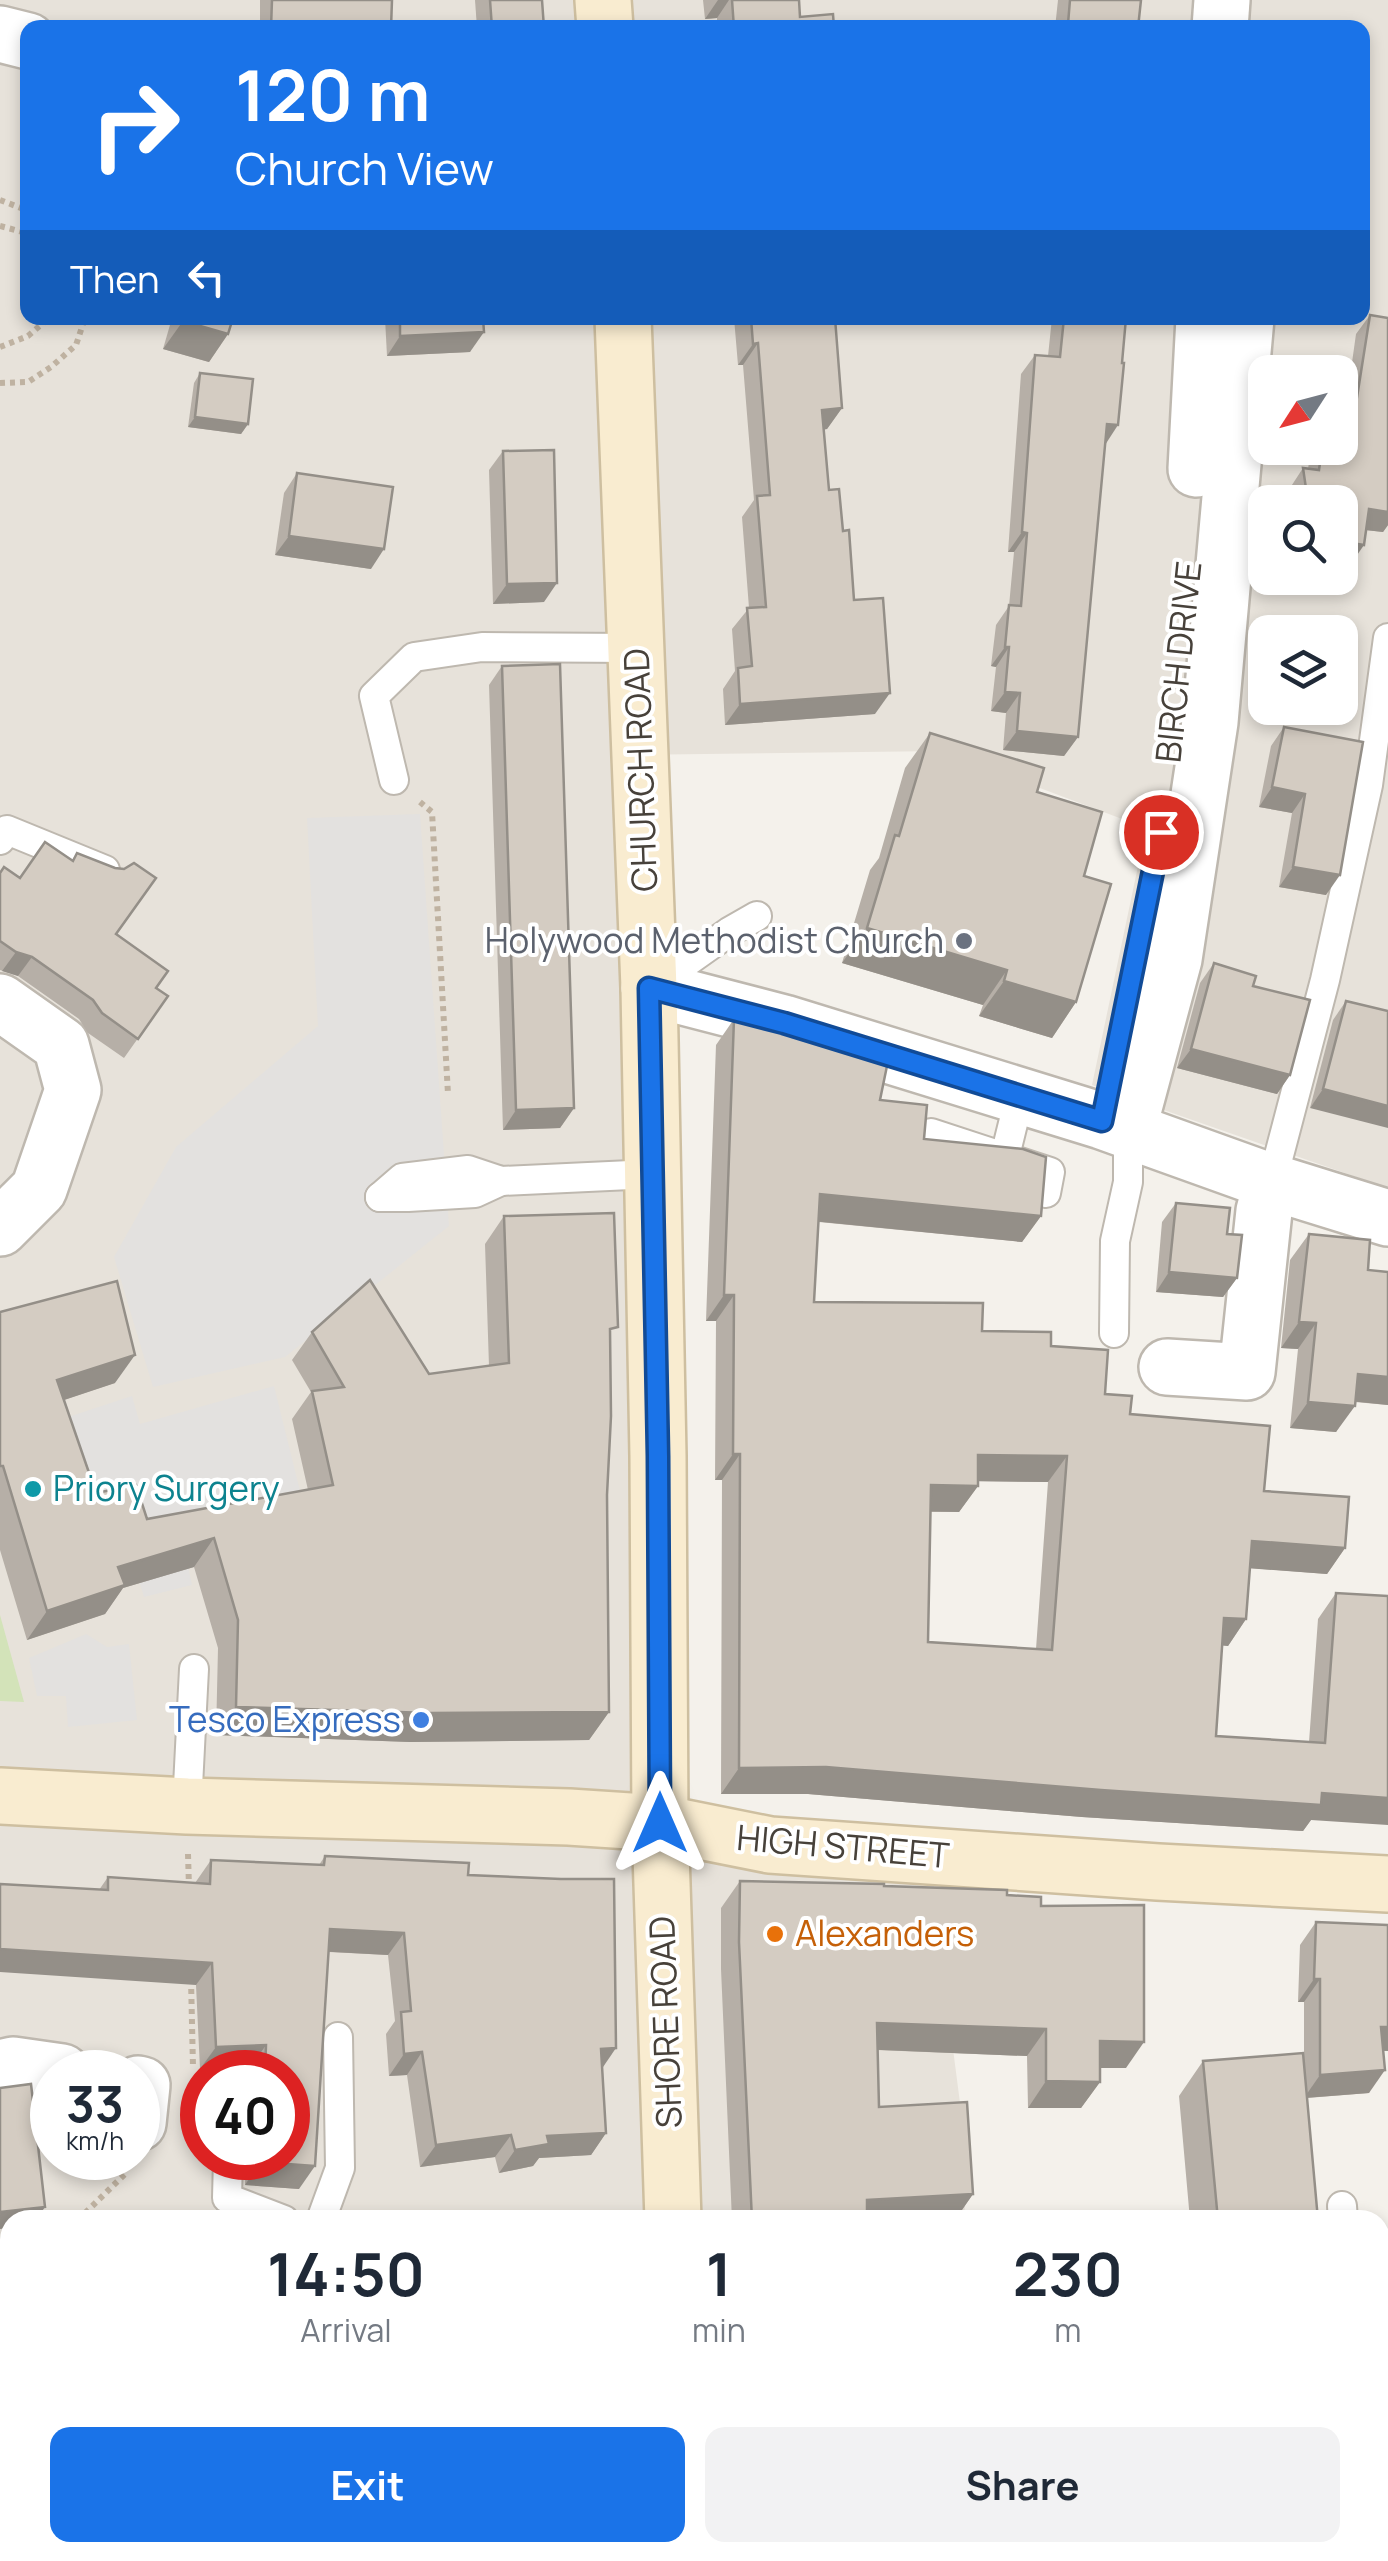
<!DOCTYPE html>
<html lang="en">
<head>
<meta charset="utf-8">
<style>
	:root { --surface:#fff; --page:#f2f2f3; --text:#1f2937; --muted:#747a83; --accent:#1a73e8 }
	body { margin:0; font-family:Manrope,sans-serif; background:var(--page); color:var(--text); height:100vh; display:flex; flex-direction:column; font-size:38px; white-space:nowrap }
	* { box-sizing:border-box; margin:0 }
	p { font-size:32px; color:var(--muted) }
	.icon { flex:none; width:55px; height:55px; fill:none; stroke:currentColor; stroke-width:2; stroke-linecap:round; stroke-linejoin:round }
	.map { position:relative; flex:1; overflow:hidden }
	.details { position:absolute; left:0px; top:2210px; width:1390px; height:352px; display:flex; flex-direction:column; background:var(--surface); border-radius:30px 30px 0 0; box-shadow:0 5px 15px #0003 }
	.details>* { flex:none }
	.guide { position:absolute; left:20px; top:20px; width:1350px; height:305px; border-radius:20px; box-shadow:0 5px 15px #0003; background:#1a73e8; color:#fff; overflow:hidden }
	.needle { width:65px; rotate:234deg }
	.tools { position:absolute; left:1248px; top:355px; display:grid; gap:20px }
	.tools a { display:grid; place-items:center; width:110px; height:110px; border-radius:20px; background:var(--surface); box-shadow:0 5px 15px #0003; font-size:50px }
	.speed { position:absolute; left:30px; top:2050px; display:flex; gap:20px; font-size:50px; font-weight:700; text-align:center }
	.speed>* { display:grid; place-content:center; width:130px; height:130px; border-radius:50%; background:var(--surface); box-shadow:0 5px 15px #0003; line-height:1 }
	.speed small { font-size:25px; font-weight:400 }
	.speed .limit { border:15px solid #d22; background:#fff; color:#111 }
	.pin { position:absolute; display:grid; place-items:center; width:85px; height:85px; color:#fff; margin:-42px; border:5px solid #fff; border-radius:50%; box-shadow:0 2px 10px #0007 }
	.me { position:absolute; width:110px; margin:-55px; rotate:0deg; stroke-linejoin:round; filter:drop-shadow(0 0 8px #0008) }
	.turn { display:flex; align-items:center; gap:35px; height:210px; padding:0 50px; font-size:45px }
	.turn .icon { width:130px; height:130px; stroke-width:2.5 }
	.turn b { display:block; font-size:70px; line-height:85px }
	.then { display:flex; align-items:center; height:95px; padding:0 50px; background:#0003; gap:20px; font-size:38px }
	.eta { display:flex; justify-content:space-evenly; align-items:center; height:170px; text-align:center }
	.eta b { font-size:60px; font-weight:700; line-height:70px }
	.action { display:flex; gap:20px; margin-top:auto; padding:20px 50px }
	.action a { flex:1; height:115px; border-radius:20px; background:var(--accent); color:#fff; font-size:40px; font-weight:700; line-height:115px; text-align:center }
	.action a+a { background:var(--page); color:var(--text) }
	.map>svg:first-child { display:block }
</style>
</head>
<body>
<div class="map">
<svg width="1388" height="2561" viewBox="0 0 1388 2561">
	<rect width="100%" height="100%" fill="#f4f1eb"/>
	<!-- residential -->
	<path fill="#e7e2da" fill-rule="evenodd" d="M0,0H1388V1188L1092,1085L1146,828L942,751L627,755L650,1847L933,1868L936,1918L963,2126L965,2220H10V2552H1000L1001,2561H0ZM28,28H1362V318H28ZM1265,372H1340V448H1265ZM1265,502H1340V578H1265ZM1265,632H1340V708H1265ZM52,2072H138V2158H52ZM202,2072H288V2158H202Z"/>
	<!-- green -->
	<path fill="#d3e3b9" d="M0,1615L24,1702L0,1701Z"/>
	<!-- parking -->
	<g fill="#e3e1df">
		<path d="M420,814L449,1226L285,1357L153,1387L114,1257L176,1147L318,1026L307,818Z"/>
		<path d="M274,1386L301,1495L180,1530L192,1585L144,1597L117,1508L83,1515L53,1422L132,1396L140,1424Z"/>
		<path d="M86,1634L107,1647L129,1644L137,1720L68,1727L66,1696H37L29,1658Z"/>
		<path d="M1388,2340V2469L1380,2470V2341Z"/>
		<path d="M1278,2552L1279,2561H1001L1000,2553Z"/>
	</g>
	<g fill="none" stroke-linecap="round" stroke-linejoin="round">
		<defs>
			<g id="lane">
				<path d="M394,780L374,696L414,657L482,647L637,648"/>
				<path d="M0,840L7,830L105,870"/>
				<path d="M650,988L729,932L757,916"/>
				<path d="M931,1133L1050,1172L1046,1193"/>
				<path d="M1005,1156L1020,1095"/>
				<path d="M1272,1182L1325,980L1368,785L1388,638"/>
				<path d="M380,1197L402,1178L468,1170L501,1181L652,1174"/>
				<path d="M380,1197H408L475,1193L501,1181"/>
				<path d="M1114,1333L1115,1241L1128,1182V1130"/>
				<path d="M187,1806L194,1669"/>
				<path d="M228,2158L227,2198L284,2220"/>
				<path d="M1342,2206L1343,2220"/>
				<path d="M321,2220L340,2168L338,2037"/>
				<path d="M1380,2392L1388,2391"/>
				<path d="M1255,2552L1256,2561"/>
			</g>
			<g id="street">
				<path d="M1220,28L1222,0"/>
				<path d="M0,34L28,41"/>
				<path d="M1196,469L1204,318"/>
				<path d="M649,988L784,1023L1102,1121L1272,1182L1388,1218"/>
				<path d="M0,1002L61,1045L73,1090L39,1189L0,1228"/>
				<path d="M1128,1130L1174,959L1210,722L1246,318"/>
				<path d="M1167,1367L1247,1372L1264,1211L1272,1182"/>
				<path d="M0,2068L13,2065L62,2072"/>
				<path d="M138,2084L142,2085L138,2123"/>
				<path d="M0,2412L10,2411"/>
			</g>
			<g id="secondary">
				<path d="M603,0L605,28"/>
				<path d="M623,318L649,988L658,1456L660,1823L673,2220"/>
				<path d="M0,1796L187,1806L569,1817L660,1823L770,1845L1158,1872L1388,1884"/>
				<path d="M684,2552L685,2561"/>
			</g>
		</defs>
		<!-- lane casing -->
		<use href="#lane" stroke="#beb8af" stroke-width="32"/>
		<!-- street casing -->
		<use href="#street" stroke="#beb8af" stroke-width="60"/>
		<!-- secondary casing -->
		<use href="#secondary" stroke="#cebfa0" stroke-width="60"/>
		<!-- path -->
		<g stroke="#bfb2a1" stroke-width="6" stroke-dasharray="5 5" stroke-linecap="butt">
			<path d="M0,200L21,208L28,214"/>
			<path d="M0,226L23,232L28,238"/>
			<path d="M0,347L28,336L49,318"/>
			<path d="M0,383L28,382L51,367L76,345L85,318"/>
			<path d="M420,802L432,812L448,1094"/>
			<path d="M188,1854L189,1887"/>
			<path d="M191,1979L193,2067"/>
			<path d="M78,2220L128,2171"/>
			<path d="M190,2561L242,2552"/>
		</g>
		<!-- lane -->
		<use href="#lane" stroke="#fff" stroke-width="28"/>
		<!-- street -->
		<use href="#street" stroke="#fff" stroke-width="55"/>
		<!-- secondary -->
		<use href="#secondary" stroke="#f9ecd0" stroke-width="55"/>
	</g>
	<!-- wall -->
	<g fill="#b6afa7" fill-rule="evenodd">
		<path d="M260,0H392L391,28H260Z"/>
		<path d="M475,0H542L544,28H477Z"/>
		<path d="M703,0H799L800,17L834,28H717V18L705,19Z"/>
		<path d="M1058,0H1141L1138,28H1055Z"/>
		<path d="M1370,315L1388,318V525L1383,532L1366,530L1351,564L1340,502H1292L1290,488L1303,468L1308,469L1311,448H1340L1356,334Z"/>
		<path d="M172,318H233L228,334L209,362L163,349Z"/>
		<path d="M385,318H483L470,352L387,356Z"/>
		<path d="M734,318H835L842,408L827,429L823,430L829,490L843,531L875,714L725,725L723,689L735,671L732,629L749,608L742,517L754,500L743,365H738Z"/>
		<path d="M1052,318H1126L1105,444L1078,737L1064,756L1003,750L1006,713L991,711L996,667L991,666L996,625L1009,606L1014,552H1008L1021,374L1035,355L1048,356Z"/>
		<path d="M200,373L248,424L241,434L188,427L194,383Z"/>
		<path d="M503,451L544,602L493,604L489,470Z"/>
		<path d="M297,473L371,569L275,555L284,493Z"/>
		<path d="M502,666L574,1108L560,1128L503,1130L489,685Z"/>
		<path d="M1284,727L1363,742L1326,895L1279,887L1292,813L1259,807L1271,746Z"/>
		<path d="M930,733L1037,792L1084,876L1076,1002L1052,1038L979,1016L983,1005L842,963L870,870L879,858L905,768Z"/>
		<path d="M77,853L116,934L156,988L168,996L124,1058L88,1033L79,1019L18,976L0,970V873L20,878L72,860Z"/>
		<path d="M1214,963L1253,986L1290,1075L1277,1094L1177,1068L1200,983Z"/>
		<path d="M1346,1001L1388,1011L1310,1108L1333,1020Z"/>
		<path d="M734,1019L880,1100L924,1139L1041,1216L1022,1242L819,1222L814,1302L982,1331L1051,1346L1105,1394L1130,1414L1264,1491L1345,1548L1327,1574L1250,1568L1246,1619L1228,1646L1222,1645L1216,1736L1309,1742L1318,1619L1336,1593L1388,1596L1311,1820L1303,1831L1082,1817L808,1794H721L722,1480H715L716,1321H706L716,1045ZM978,1481L1048,1482L1036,1649L928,1642L931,1512H959L978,1486Z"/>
		<path d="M1176,1203L1237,1278L1223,1297L1156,1292L1162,1222Z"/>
		<path d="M504,1216L610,1337L607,1495L609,1712L589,1740L410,1742L216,1735L218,1648L194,1567L123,1588L105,1614L27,1640L0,1550V1312L115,1383L64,1400L96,1493L147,1519L308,1490L292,1419L311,1392L292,1360L312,1332L429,1374L489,1366L485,1244Z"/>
		<path d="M1309,1234L1368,1270L1388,1405L1355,1402L1336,1432L1290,1428L1298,1349L1281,1348L1290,1260Z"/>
		<path d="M325,1856L468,1875L602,2068L606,2133L591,2155L539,2158L533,2166L499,2173L495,2157L420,2167L407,2075L389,2076L386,2034L395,2021L388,1955L329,1952L299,2189L245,2185L246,2158H288V2072H251V2067L200,2069L196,1985L99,1890L108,1877L195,1883L211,1860L319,1865Z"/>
		<path d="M740,1881L884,1886L1007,1895L1041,1906L1126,2068H1100V2082L1081,2108H1028L1027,2056L877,2050L879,2107L973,2194L955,2220H732L721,1969V1908Z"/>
		<path d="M1316,1922L1388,1925V2051H1383L1369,2093L1307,2098L1318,2220H1190L1179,2096L1203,2061L1304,2063V2002H1298L1300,1945Z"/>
		<path d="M27,2552H78L79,2561H27Z"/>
		<path d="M242,2552H309L310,2561H236Z"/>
		<path d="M513,2552H626L627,2561H510V2557Z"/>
		<path d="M774,2552H890L886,2561H756L759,2557L774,2558Z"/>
		<path d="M1358,2552H1380L1388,2561H1352Z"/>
	</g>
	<!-- shaded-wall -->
	<g fill="#948f88">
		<path d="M718,0H729L717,18L705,19Z"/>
		<path d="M1068,24L1093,26L1065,28Z"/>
		<path d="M183,321L228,334L209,362L163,349Z"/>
		<path d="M484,332L470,352L387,356L400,336Z"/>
		<path d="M758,343L743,365H738L753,344Z"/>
		<path d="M842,408L827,429L807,431L822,410Z"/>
		<path d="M195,417L248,424L241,434L188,427Z"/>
		<path d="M1107,424L1118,425L1105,445Z"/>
		<path d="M1369,509L1388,512V525L1383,532L1356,529Z"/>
		<path d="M1022,532L1027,533L1014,552H1008Z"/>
		<path d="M289,536L384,549L371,569L275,555Z"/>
		<path d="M1340,541L1364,545L1351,564L1340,563Z"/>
		<path d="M557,583L544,602L493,604L507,584Z"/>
		<path d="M1005,647H1009L996,667L991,666Z"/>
		<path d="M1005,692L1020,693L1006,713L991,711Z"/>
		<path d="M890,693L875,714L725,725L740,704Z"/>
		<path d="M1017,731L1078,737L1064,756L1003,750Z"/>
		<path d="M1272,787L1305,794L1292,813L1259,807Z"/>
		<path d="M1293,867L1340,875L1326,895L1279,887Z"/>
		<path d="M867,928L1007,970L983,1005L842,963Z"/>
		<path d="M16,952L32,957L18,976L2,971Z"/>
		<path d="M1004,981L1076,1002L1052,1038L979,1016Z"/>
		<path d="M1191,1049L1290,1075L1277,1094L1177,1068Z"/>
		<path d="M1323,1089L1388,1106V1128L1310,1108Z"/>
		<path d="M574,1108L560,1128L503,1130L516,1110Z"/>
		<path d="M820,1194L1041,1216L1022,1242L802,1220Z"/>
		<path d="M1169,1272L1237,1278L1223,1297L1156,1292Z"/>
		<path d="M724,1295H734L716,1321H706Z"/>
		<path d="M1299,1322L1316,1323L1298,1349L1281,1348Z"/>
		<path d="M135,1355L115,1383L37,1409L57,1380Z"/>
		<path d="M1358,1374L1388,1377V1405L1340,1400Z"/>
		<path d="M1308,1402L1355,1406L1336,1432L1290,1428Z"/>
		<path d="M733,1454H740L722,1480H715Z"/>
		<path d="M978,1455L1067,1456L1048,1482L960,1481Z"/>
		<path d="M931,1485L978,1486L959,1512L913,1511Z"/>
		<path d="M214,1538L194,1567L123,1588L105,1614L27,1640L47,1611L118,1567Z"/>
		<path d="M1252,1541L1345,1548L1327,1574L1233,1567Z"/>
		<path d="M1224,1618L1246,1619L1228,1646L1206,1644Z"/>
		<path d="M236,1707L609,1712L589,1740L410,1742L216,1735Z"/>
		<path d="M826,1767L1322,1793L1388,1798V1825L1311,1820L1303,1831L1082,1817L808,1794H721L739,1768Z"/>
		<path d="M330,1929L404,1933L388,1955L315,1951Z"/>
		<path d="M0,1949L212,1963L196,1985L0,1972Z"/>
		<path d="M1314,1979H1320L1304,2002H1298Z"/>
		<path d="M877,2023L1046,2029L1027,2056L858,2049Z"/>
		<path d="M1381,2027H1388V2051L1365,2050Z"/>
		<path d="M1100,2041L1144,2042L1126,2068H1081Z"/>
		<path d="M266,2045L251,2067L200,2069L216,2047Z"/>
		<path d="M616,2048L601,2070V2049Z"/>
		<path d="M422,2052L407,2075L389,2076L404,2054Z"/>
		<path d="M1385,2070L1369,2093L1304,2098L1320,2075Z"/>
		<path d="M1046,2081L1100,2082L1081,2108H1028Z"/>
		<path d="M606,2133L591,2155L539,2158L533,2166L499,2173L515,2150L547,2136Z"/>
		<path d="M511,2135L495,2157L420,2167L436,2145Z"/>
		<path d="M260,2162L315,2166L299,2189L245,2185Z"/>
		<path d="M973,2194L955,2220H853L867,2200Z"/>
		<path d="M45,2207L36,2220H10V2228L0,2229V2212Z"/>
		<path d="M10,2327V2345L0,2346V2328Z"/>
		<path d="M10,2519V2537L0,2538V2520Z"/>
	</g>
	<!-- building -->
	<g fill="#d4ccc2" stroke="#948f88" stroke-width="2.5" fill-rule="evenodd">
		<path d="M272,0H392L391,28H271Z"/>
		<path d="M490,0H542L544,28H492Z"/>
		<path d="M732,0H799L800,17L833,14L834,28H734Z"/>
		<path d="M1070,0H1141L1138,28H1093L1068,24Z"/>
		<path d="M1370,315L1388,318V512L1369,509L1364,545L1340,541V502H1308L1303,468L1319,470L1322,448H1340V408L1355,410Z"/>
		<path d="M184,318H233L228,334L183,321Z"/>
		<path d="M400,318H483L484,332L400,336Z"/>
		<path d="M751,318H835L842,408L822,410L829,490L839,489L843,531L849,530L854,600L883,598L890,693L740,704L738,668L752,666L747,608L766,607L757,496L770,495L758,343L753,344Z"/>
		<path d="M1064,318H1126L1122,363H1124L1118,425L1107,424L1078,737L1017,731L1020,693L1005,692L1009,647H1005L1009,605L1021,606L1027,533L1022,532L1035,355L1060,357Z"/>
		<path d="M200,373L253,379L248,424L195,417Z"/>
		<path d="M554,450L557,583L507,584L503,451Z"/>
		<path d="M297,473L393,487L384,549L289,536Z"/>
		<path d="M560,664L574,1108L516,1110L502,666Z"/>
		<path d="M1284,727L1363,742L1340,875L1293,867L1305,794L1272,787Z"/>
		<path d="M930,733L1044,768L1037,792L1102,812L1084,876L1111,884L1076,1002L1004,981L1007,970L867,928L895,835L899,836Z"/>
		<path d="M45,842L73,861L77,853L115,868L124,869L134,863L156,878L116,934L168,971L156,988L168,996L138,1039L102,1013L93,1000L32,957L16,952L0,941V873L4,867L20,878Z"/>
		<path d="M1214,963L1256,976L1253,986L1310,1000L1290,1075L1191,1049Z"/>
		<path d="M1346,1001L1388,1011V1106L1323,1089Z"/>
		<path d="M734,1019L770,1021L794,1027L839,1041L888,1061L880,1100L927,1105L924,1139L1023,1149L1046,1157L1041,1216L820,1194L814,1302L983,1303L982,1331L1051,1332V1346L1108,1350L1105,1394L1132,1396L1130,1414L1270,1426L1264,1491L1349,1497L1345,1548L1252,1541L1246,1619L1224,1618L1216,1736L1325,1743L1336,1593L1388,1596V1798L1322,1793L1321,1805L1101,1790L826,1767L739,1768L740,1454H733L734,1295H724ZM978,1455L1067,1456L1052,1650L928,1642L931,1485L978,1486Z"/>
		<path d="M1176,1203L1230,1208L1227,1234L1242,1235L1237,1278L1169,1272Z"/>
		<path d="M614,1213L618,1327L610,1329L611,1416L607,1495L609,1712L430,1713L236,1707L238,1620L214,1538L118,1567L125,1585L47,1611L3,1466H0V1312L117,1281L135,1355L57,1380L96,1493L136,1485L147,1519L333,1485L312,1391L344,1387L312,1332L370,1280L429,1374L509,1363L504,1216Z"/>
		<path d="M1309,1234L1370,1240L1368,1270L1388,1272V1377L1358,1374L1355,1406L1308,1402L1316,1323L1299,1322Z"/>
		<path d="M325,1856L469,1863L468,1875L561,1879H614L616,2048L601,2049L606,2133L547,2136L549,2144L515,2150L511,2135L436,2145L422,2052L404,2054L401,2012L411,2011L404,1933L330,1929L315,2166L260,2162L261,2158H288V2072H265L266,2045L216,2047L212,1963L0,1949V1884L108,1890V1877L210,1884L211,1860L324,1865Z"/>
		<path d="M740,1881L884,1884V1886L1007,1890V1895L1041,1897V1906L1144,1905V2042L1100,2041V2082L1046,2081V2029L877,2023L879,2107L967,2102L973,2194L867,2200V2220H752L739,1942Z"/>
		<path d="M1316,1922L1388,1925V2027H1381L1385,2070L1320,2075V1979H1314Z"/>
		<path d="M1303,2053L1318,2220H1218L1203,2061Z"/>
		<path d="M31,2084L45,2207L0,2212V2088Z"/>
		<path d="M10,2289V2327L0,2328V2290Z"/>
		<path d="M10,2457V2519L0,2520V2458Z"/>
		<path d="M1388,2536V2561H1371L1370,2552H1380V2537Z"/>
		<path d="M42,2552H78L79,2561H43Z"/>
		<path d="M249,2552H309L310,2561H250Z"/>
		<path d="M531,2552H626L627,2561H531Z"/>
		<path d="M793,2552H887L886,2561H759V2557L793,2558Z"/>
	</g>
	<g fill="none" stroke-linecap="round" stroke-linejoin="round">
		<defs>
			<path id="route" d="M660,1823L658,1456L649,988L784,1023L1102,1121L1161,832"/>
		</defs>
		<!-- route casing -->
		<use href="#route" stroke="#114b97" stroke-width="25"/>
		<!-- route -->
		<use href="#route" stroke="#1a73e8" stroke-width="18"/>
	</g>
	<!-- markers -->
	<circle fill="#6b7280" stroke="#fff" stroke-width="4" cx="964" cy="941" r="10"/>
	<circle fill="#0f9aa8" stroke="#fff" stroke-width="4" cx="33" cy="1489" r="10"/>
	<circle fill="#3f7fe0" stroke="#fff" stroke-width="4" cx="421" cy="1720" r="10"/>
	<circle fill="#e8710a" stroke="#fff" stroke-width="4" cx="775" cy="1934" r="10"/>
	<g text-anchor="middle" stroke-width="8" stroke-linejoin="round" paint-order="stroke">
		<!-- street labels -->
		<g font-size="35" fill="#47413a" stroke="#fff">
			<text transform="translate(1179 662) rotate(-84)" y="12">BIRCH DRIVE</text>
			<text transform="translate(641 770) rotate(-92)" y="12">CHURCH ROAD</text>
			<text transform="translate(843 1847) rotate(5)" y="12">HIGH STREET</text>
			<text transform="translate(666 2022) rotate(-92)" y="12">SHORE ROAD</text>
		</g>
		<!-- worship labels -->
		<g font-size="35" fill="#5b616d" stroke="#fff" text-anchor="end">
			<text x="944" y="953">Holywood Methodist Church</text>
		</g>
		<!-- culture labels -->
		<g font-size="35" fill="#0d838f" stroke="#fff" text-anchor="start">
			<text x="53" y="1501">Priory Surgery</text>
		</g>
		<!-- shop labels -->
		<g font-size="35" fill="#366cbe" stroke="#fff" text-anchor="end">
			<text x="401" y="1732">Tesco Express</text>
		</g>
		<!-- food labels -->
		<g font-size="35" fill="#c56008" stroke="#fff" text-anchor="start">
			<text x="795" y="1946">Alexanders</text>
		</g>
	</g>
</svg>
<div class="tools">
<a><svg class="needle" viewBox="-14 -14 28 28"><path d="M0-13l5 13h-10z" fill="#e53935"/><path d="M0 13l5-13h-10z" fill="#747a83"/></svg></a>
<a><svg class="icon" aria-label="search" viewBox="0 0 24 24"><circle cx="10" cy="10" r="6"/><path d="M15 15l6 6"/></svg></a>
<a><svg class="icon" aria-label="layers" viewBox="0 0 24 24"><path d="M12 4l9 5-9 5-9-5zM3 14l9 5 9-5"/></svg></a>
</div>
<div class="speed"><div>33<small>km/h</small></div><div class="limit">40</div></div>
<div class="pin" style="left:1161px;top:832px;background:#d93025"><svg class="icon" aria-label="arrive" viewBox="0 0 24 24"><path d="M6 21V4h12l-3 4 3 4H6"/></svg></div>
<svg class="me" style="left:660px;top:1823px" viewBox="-20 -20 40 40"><path d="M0-17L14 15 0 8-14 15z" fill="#1a73e8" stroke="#fff" stroke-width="4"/></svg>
<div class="guide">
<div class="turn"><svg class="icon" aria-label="right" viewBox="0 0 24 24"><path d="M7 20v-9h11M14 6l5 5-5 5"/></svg><div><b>120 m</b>Church View</div></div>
<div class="then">Then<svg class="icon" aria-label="left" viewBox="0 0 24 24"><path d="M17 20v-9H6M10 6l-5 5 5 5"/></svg></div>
</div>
<section class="details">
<div class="eta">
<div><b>14:50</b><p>Arrival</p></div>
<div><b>1</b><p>min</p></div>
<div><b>230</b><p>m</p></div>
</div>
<div class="action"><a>Exit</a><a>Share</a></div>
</section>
</div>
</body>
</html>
